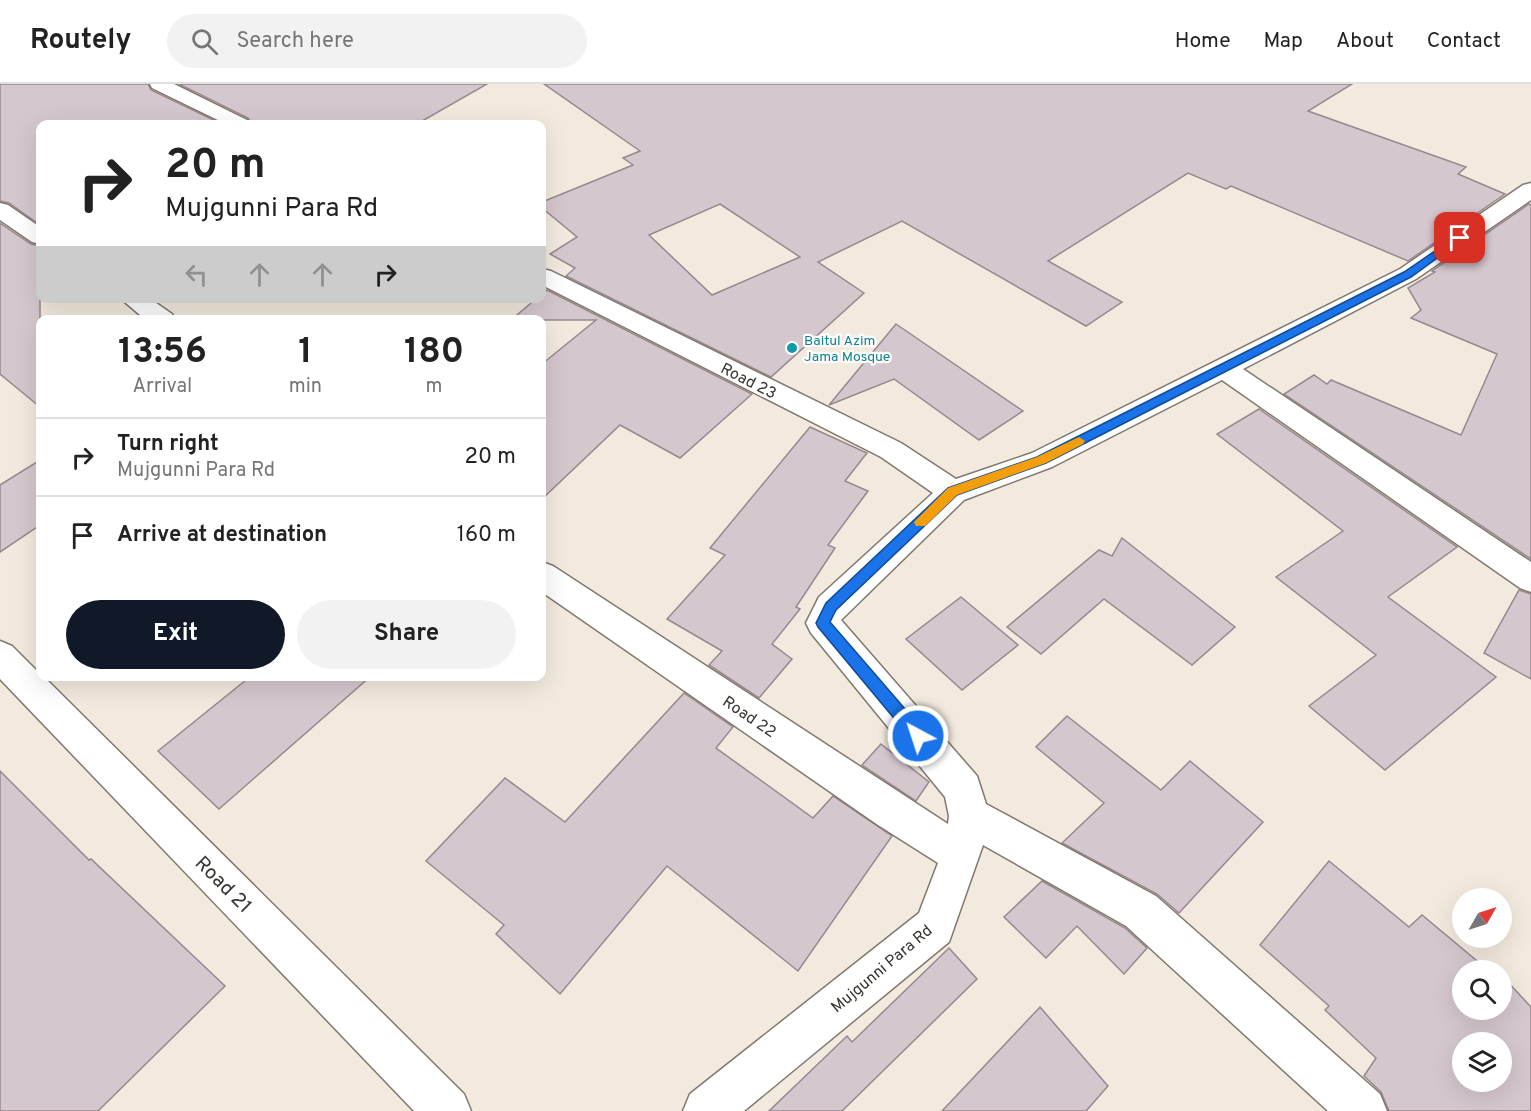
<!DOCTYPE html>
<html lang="en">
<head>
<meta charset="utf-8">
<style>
	:root { --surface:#fff; --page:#f2f2f2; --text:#222; --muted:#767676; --line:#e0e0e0; --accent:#111827 }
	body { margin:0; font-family:Overpass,sans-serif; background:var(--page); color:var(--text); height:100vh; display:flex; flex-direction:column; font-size:22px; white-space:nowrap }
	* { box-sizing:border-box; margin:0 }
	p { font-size:20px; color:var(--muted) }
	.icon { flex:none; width:33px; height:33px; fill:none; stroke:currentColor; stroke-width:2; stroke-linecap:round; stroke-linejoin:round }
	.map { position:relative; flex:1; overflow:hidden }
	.details { position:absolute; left:36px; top:231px; width:510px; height:366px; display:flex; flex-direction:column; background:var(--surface); border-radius:12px; box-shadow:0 6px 24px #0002 }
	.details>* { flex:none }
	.top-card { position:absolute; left:36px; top:36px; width:510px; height:183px; border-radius:12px; box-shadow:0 6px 24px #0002; background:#fff; color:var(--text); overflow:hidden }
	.needle { width:39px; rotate:51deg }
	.tools { position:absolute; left:1452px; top:804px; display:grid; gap:12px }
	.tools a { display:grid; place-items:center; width:60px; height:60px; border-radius:50%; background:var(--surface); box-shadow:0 6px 24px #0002; font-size:30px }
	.pin { position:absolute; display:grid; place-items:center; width:51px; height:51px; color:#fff; margin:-26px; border-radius:12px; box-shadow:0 3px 9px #0006 }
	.me { position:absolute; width:66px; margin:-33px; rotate:320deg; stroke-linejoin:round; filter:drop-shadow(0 0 4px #0008) }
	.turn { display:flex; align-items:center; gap:21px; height:126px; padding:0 30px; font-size:27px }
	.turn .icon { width:78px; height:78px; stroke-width:2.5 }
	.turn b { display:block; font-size:42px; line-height:51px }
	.lanes { display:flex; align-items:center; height:57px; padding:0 30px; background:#0003; justify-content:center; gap:30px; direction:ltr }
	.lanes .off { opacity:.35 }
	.eta { display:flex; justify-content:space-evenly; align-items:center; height:102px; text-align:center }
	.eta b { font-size:36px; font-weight:700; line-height:42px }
	.primary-button { display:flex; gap:12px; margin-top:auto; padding:12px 30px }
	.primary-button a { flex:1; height:69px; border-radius:36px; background:var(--accent); color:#fff; font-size:24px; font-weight:700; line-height:69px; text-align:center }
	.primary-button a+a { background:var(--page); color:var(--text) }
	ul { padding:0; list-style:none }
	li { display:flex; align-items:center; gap:18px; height:78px; padding:0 30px; border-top:2px solid var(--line) }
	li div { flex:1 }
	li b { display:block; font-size:22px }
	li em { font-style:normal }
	header { display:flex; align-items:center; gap:36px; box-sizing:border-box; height:84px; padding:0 30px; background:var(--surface); border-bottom:2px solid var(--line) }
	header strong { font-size:28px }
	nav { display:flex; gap:33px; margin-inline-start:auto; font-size:21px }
	.search { width:420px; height:54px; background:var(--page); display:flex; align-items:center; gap:15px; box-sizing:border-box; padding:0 21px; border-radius:33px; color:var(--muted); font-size:22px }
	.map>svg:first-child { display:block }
</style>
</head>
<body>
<header>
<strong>Routely</strong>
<div class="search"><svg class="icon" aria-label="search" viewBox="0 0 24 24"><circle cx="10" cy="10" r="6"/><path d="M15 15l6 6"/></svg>Search here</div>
<nav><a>Home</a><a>Map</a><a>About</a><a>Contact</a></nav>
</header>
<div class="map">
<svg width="1531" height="1027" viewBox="0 0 1531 1027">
	<rect width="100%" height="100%" fill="#f3eadf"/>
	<!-- building -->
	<g fill="#d5c7ce" stroke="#96898e" stroke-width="1.5" fill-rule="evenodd">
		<path d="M0,0H148L151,6L222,40H40V141L9,119L0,117Z"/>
		<path d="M179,0H487L417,40H252L248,34Z"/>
		<path d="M544,0H1352L1308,27L1466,83L1458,90L1505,110L1408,177L1231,102L1226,105L1188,89L1048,177L1122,218L1086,242L902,137L818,178L864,209L771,293L566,192L575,184L550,170L577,153L542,124V118L633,81L623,74L640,67ZM720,120L800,173L712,211L649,151Z"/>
		<path d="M1529,120L1531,121V475L1284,310L1314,291L1327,300L1331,296L1461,351L1497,270L1411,234L1421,226L1408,204L1435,188L1432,187Z"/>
		<path d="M0,139L31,160L40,162V323L0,290Z"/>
		<path d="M547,206L752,310L680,374L620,341L542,415V280L596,236H511L537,214H542V211Z"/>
		<path d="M896,240L1023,327L979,356L894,295L829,321Z"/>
		<path d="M1259,325L1457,463L1388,513L1496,593L1385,686L1309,622L1376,571L1276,493L1343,447L1217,350Z"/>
		<path d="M810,343L867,369L845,397L868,407L828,461L835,464L796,523L800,525L772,560L792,575L759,614L709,581L722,567L667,535L725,471L710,464Z"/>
		<path d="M40,376V441L0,468V401Z"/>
		<path d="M1122,454L1235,543L1192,581L1104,515L1041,570L1007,543L1099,466L1112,472Z"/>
		<path d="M1519,506L1531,510V595L1484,569Z"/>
		<path d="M961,513L1018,561L962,606L906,555Z"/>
		<path d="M251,592H371L219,725L158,667Z"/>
		<path d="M684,609L733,643L716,664L813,734L833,712L892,752L798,887L667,782L560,910L496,850L504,841L426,777L505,694L565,738Z"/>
		<path d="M1067,632L1161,706L1190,677L1263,738L1179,829L1157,810L1062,759L1104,719L1036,663Z"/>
		<path d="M881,660L929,698L916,717L862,681Z"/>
		<path d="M0,687L89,776L91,775L225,902L98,1027H0Z"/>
		<path d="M1329,777L1409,843L1422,831L1488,886H1462V926H1502V898L1504,900L1507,897L1531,923V1027H1389L1381,1008L1364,992L1376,974L1325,926L1329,922L1260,861ZM1462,958H1502V998H1462Z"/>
		<path d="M1042,797L1125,844L1147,864L1124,890L1077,842L1046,874L1004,833Z"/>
		<path d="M949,864L977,895L842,1027H769L847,952L852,958Z"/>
		<path d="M1040,923L1108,1002L1086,1027H942Z"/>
	</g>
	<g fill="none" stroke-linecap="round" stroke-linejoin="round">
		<defs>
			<g id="minor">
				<path d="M150,0H174L247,36L250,40H226L152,4Z"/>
				<path d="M1531,99V116L1416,195L1243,285L1531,478V508L1520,504L1222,296L1052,383L964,416L841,536L977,692L986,720L1156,812L1380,1010L1387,1027H1328L1126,842L983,761L949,858L744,1027H683L690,1010L919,829L938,779L878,741L542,508V478L553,482L948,740L949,732L945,713L811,549L806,539L819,513L933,409L881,373L542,201V185L551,187L901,359L956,395L1032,369L1400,185L1523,101Z"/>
				<path d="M0,119L8,121L40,143V160L32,158L0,136Z"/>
				<path d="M120,214H149L172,230L175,236H146Z"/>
				<path d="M0,557L12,562L40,590V592H43L464,1010L471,1027H414L0,595Z"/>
			</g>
		</defs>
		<!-- minor casing -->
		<use href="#minor" stroke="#80786e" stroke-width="3"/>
		<!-- minor -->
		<use href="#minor" fill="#fff" fill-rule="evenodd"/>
	</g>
	<!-- route -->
	<path fill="#1a73e8" stroke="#114b97" stroke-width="1.5" d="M1457,152L1465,154L1411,193L1046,379L957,411L836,526L830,538L924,647L926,652L924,657L918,659L913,657L818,543L816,539L826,519L948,404L1037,373L1404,188Z"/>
	<!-- slow -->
	<path fill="#f59e0b" d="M1079,353L1085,357L1083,360L1046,379L957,411L925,442H916L914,438L948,404L1037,373Z"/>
	<!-- markers -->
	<circle fill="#0f9aa8" stroke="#fff" stroke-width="2" cx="792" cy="264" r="6"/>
	<g text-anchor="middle" stroke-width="4.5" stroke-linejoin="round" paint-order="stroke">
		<!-- far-culture labels -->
		<g font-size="14" fill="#0d838f" stroke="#fff" text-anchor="start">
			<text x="804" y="261">Baitul Azim<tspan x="804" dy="16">Jama Mosque</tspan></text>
		</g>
		<!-- street labels -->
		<g font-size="16" fill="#37332f" stroke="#fff">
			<text transform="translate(749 296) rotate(27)" y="6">Road 23</text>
			<text transform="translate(750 632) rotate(34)" y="6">Road 22</text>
			<text transform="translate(881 884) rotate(-40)" y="6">Mujgunni Para Rd</text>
		</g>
		<!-- near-street labels -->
		<g font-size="20" fill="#37332f" stroke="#fff">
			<text transform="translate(224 800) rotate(45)" y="7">Road 21</text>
		</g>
	</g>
</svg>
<div class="tools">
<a><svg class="needle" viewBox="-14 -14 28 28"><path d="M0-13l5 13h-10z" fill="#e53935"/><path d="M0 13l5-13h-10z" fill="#767676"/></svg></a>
<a><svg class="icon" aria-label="search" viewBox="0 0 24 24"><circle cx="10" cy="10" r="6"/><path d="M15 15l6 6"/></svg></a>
<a><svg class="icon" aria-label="layers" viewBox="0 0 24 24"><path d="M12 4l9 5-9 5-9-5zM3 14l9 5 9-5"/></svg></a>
</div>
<div class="pin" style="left:1460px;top:154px;background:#d93025"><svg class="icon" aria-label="arrive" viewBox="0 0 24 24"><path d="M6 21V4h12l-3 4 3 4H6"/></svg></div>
<svg class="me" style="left:918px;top:652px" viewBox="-20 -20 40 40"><circle r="17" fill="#1a73e8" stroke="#fff" stroke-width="3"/><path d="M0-11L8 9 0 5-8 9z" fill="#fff"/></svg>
<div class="top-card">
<div class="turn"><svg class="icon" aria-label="right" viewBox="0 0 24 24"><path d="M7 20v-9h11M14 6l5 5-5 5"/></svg><div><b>20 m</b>Mujgunni Para Rd</div></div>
<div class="lanes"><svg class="icon off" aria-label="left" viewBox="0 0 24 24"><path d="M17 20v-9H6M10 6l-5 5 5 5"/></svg><svg class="icon off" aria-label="ahead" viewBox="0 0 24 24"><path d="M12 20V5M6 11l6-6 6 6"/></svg><svg class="icon off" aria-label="ahead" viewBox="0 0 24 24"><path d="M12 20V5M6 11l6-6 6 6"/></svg><svg class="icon" aria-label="right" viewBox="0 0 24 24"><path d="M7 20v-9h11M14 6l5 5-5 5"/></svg></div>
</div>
<section class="details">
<div class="eta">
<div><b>13:56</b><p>Arrival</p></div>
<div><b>1</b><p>min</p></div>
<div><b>180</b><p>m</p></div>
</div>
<ul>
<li><svg class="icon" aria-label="right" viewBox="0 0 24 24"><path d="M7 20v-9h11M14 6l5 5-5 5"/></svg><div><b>Turn right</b><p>Mujgunni Para Rd</p></div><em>20 m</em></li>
<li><svg class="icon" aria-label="arrive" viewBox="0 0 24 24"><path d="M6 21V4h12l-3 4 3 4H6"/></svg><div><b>Arrive at destination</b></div><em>160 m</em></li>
</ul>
<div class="primary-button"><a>Exit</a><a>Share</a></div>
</section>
</div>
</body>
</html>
